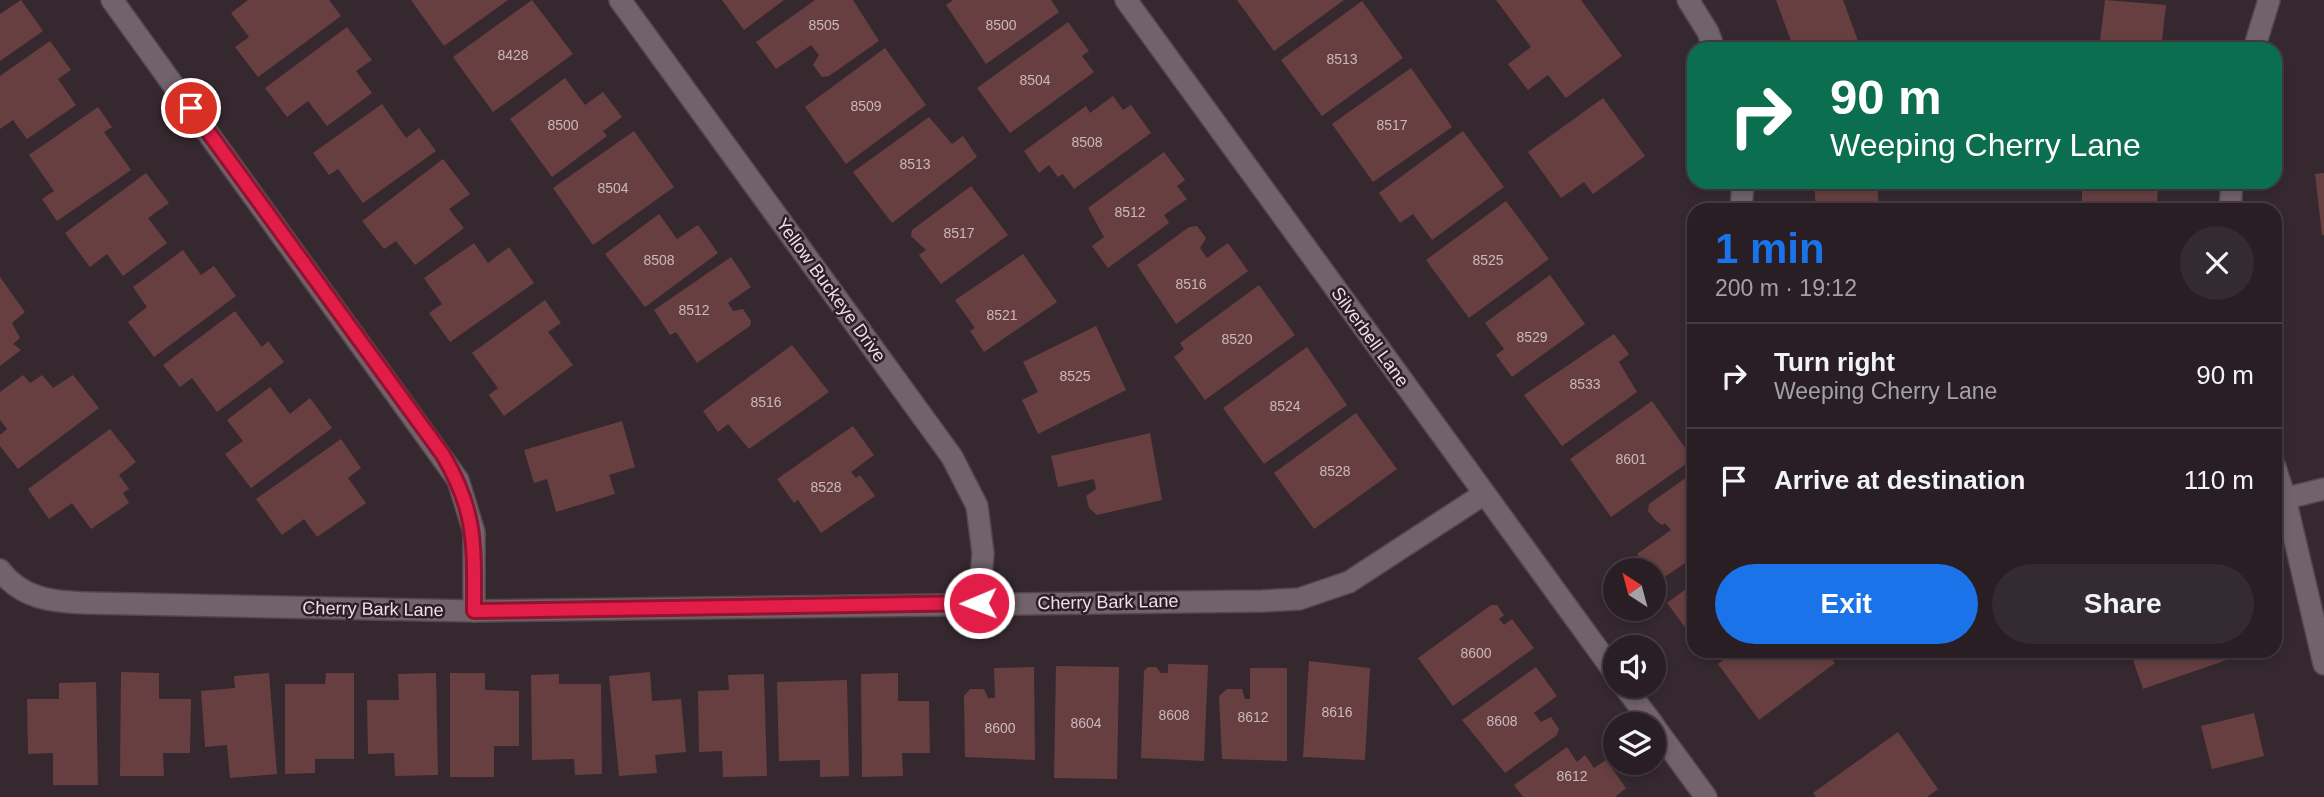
<!DOCTYPE html>
<html lang="en">
<head>
<meta charset="utf-8">
<style>
	:root { --surface:#281e23; --page:#342b30; --text:#f1f3f6; --muted:#a5a2a6; --line:#443c41; --accent:#1a73e8 }
	body { margin:0; font-family:Arial,sans-serif; background:var(--page); color:var(--text); height:100vh; display:flex; flex-direction:column; font-size:26px; white-space:nowrap }
	* { box-sizing:border-box; margin:0 }
	p { font-size:23px; color:var(--muted) }
	.icon { flex:none; width:38px; height:38px; fill:none; stroke:currentColor; stroke-width:2; stroke-linecap:round; stroke-linejoin:round }
	.map { position:relative; flex:1; overflow:hidden }
	.side { position:absolute; left:1687px; top:203px; width:595px; height:455px; display:flex; flex-direction:column; background:var(--surface); border-radius:21px; box-shadow:0 4px 10px #0003,0 0 0 2px var(--line) }
	.side>* { flex:none }
	.hud { position:absolute; left:1687px; top:42px; width:595px; height:147px; border-radius:21px; box-shadow:0 4px 10px #0003,0 0 0 2px var(--line); background:#0b6e4f; color:#fff; overflow:hidden }
	.needle { width:46px; rotate:324deg }
	.tools { position:absolute; left:1603px; top:558px; display:grid; gap:14px }
	.tools a { display:grid; place-items:center; width:63px; height:63px; border-radius:50%; background:var(--surface); box-shadow:0 4px 10px #0003,0 0 0 2px var(--line); font-size:35px }
	.pin { position:absolute; display:grid; place-items:center; width:60px; height:60px; color:#fff; margin:-30px; border:4px solid #fff; border-radius:50%; box-shadow:0 2px 7px #0007 }
	.me { position:absolute; width:77px; margin:-38px; rotate:269deg; stroke-linejoin:round; filter:drop-shadow(0 0 5px #0008) }
	.turn { display:flex; align-items:center; gap:24px; height:147px; padding:0 28px; font-size:32px }
	.turn .icon { width:91px; height:91px; stroke-width:2.5 }
	.turn b { display:block; font-size:49px; line-height:60px }
	.round { display:grid; place-items:center; flex:none; width:74px; height:74px; border-radius:37px; background:var(--page) }
	.summary { display:flex; align-items:center; justify-content:space-between; height:119px; padding:0 28px }
	h1 { font-size:42px; font-weight:800; line-height:52px; color:var(--accent) }
	.primary-button { display:flex; gap:14px; margin-top:auto; padding:14px 28px }
	.primary-button a { flex:1; height:80px; border-radius:42px; background:var(--accent); color:#fff; font-size:28px; font-weight:800; line-height:80px; text-align:center }
	.primary-button a+a { background:var(--page); color:var(--text) }
	ul { padding:0; list-style:none }
	li { display:flex; align-items:center; gap:21px; height:105px; padding:0 28px; border-top:2px solid var(--line) }
	li div { flex:1 }
	li b { display:block; font-size:26px }
	li em { font-style:normal }
	.map>svg:first-child { display:block }
</style>
</head>
<body>
<div class="map">
<svg width="2324" height="797" viewBox="0 0 2324 797">
	<rect width="100%" height="100%" fill="#36282f"/>
	<!-- building -->
	<g fill="#683f41">
		<path d="M21,0L43,31L0,61V14Z"/>
		<path d="M248,0H329L341,16L258,77L235,47L249,37L231,13Z"/>
		<path d="M411,0H508L444,46Z"/>
		<path d="M532,0L573,54L493,112L453,57Z"/>
		<path d="M722,0H784L744,30Z"/>
		<path d="M815,0H853L879,41L829,76L822,77L813,65L819,55L811,45L776,69L756,42Z"/>
		<path d="M953,0H1051L1059,12L986,64L946,5Z"/>
		<path d="M1237,0H1344L1274,51Z"/>
		<path d="M1496,0H1581L1622,56L1566,98L1548,75L1528,90L1508,64L1531,47Z"/>
		<path d="M1776,0H1843L1858,41L1837,49H1794Z"/>
		<path d="M2105,0L2166,5L2161,49H2099Z"/>
		<path d="M1362,1L1403,58L1322,116L1281,60Z"/>
		<path d="M1068,22L1089,51L1082,56L1094,72L1010,133L977,88Z"/>
		<path d="M347,27L372,60L356,71L372,93L327,126L308,101L287,117L265,88Z"/>
		<path d="M50,41L71,70L58,79L76,105L27,139L13,120L0,129V76Z"/>
		<path d="M885,48L926,105L846,164L805,107Z"/>
		<path d="M1411,68L1452,127L1373,182L1332,124Z"/>
		<path d="M565,78L585,105L603,92L622,117L603,131L607,136L552,177L510,119Z"/>
		<path d="M1113,96L1123,110L1131,105L1151,133L1074,189L1063,174L1058,177L1049,165L1039,173L1024,151L1086,106L1090,113Z"/>
		<path d="M1603,98L1645,156L1593,194L1584,182L1561,198L1528,152Z"/>
		<path d="M382,104L406,138L419,128L436,151L363,203L338,169L329,175L313,153Z"/>
		<path d="M98,107L112,127L104,132L131,170L57,221L42,199L54,191L29,155Z"/>
		<path d="M929,117L952,144L963,136L977,157L892,223L853,172Z"/>
		<path d="M634,131L674,187L593,245L553,188Z"/>
		<path d="M1463,131L1504,187L1432,240L1413,214L1400,223L1379,193Z"/>
		<path d="M1164,152L1185,180L1177,186L1187,199L1164,215L1169,223L1108,268L1092,246L1104,237L1088,208Z"/>
		<path d="M443,159L470,194L449,209L464,228L415,265L396,241L384,249L362,221Z"/>
		<path d="M146,173L169,203L148,218L167,243L123,276L107,254L90,267L65,233Z"/>
		<path d="M2324,173V235H2322L2315,174Z"/>
		<path d="M1814,182H1877L1879,210H1816Z"/>
		<path d="M2082,182H2158L2157,210L2082,209Z"/>
		<path d="M971,186L1008,235L941,284L919,255L926,250L911,236L912,230Z"/>
		<path d="M1506,201L1549,259L1469,318L1426,260Z"/>
		<path d="M659,214L677,239L698,225L718,253L645,307L605,254Z"/>
		<path d="M1197,226L1206,238L1200,248L1207,258L1228,243L1248,271L1176,324L1137,265L1189,227Z"/>
		<path d="M474,243L488,263L509,247L534,283L450,342L429,313L442,304L424,278Z"/>
		<path d="M183,250L201,275L214,266L236,296L154,357L128,322L147,307L133,287Z"/>
		<path d="M1023,254L1057,302L984,352L970,331L975,328L955,300Z"/>
		<path d="M731,257L751,287L728,303L733,311L743,309L751,321L750,326L697,363L676,332L670,335L654,310Z"/>
		<path d="M1550,275L1585,324L1512,377L1496,355L1504,349L1485,323Z"/>
		<path d="M0,277L25,312L12,323L20,338L13,344L21,350L0,366Z"/>
		<path d="M1259,285L1295,335L1205,400L1174,357L1184,349L1180,343Z"/>
		<path d="M545,300L561,323L548,332L573,365L504,416L489,395L498,388L472,353Z"/>
		<path d="M235,311L262,347L268,341L284,362L217,412L192,378L180,387L163,365Z"/>
		<path d="M1096,326L1126,390L1038,434L1022,400L1038,392L1023,362Z"/>
		<path d="M1614,334L1629,354L1619,362L1637,392L1562,446L1524,395Z"/>
		<path d="M792,345L829,392L749,449L728,424L718,432L703,411Z"/>
		<path d="M1307,347L1347,405L1264,464L1223,408Z"/>
		<path d="M23,375L30,383L42,375L53,388L73,375L99,408L18,469L0,446V435L7,429L0,420V392Z"/>
		<path d="M270,387L290,414L310,398L332,428L251,488L225,454L243,441L227,420Z"/>
		<path d="M1652,401L1693,459L1611,517L1570,459Z"/>
		<path d="M1356,413L1397,469L1314,529L1274,473Z"/>
		<path d="M622,421L635,467L609,475L615,494L556,512L547,479L534,483L524,450Z"/>
		<path d="M853,426L874,455L851,472L856,478L860,475L875,496L821,533L798,500L794,503L777,479Z"/>
		<path d="M110,429L136,462L119,475L129,489L123,493L129,503L91,529L72,503L49,519L28,489Z"/>
		<path d="M1150,433L1162,500L1097,515L1089,508L1086,496L1096,489L1094,479L1058,487L1051,456Z"/>
		<path d="M341,439L361,468L348,478L366,503L317,537L304,519L282,535L256,499Z"/>
		<path d="M1694,472V557L1657,582L1654,570H1649L1637,554L1671,530L1665,523L1662,525L1656,521L1648,511L1649,504Z"/>
		<path d="M1694,583V639L1667,603Z"/>
		<path d="M1491,605H1497L1504,615L1499,619L1504,625L1512,619L1534,648L1453,706L1418,658Z"/>
		<path d="M1735,651H1826L1835,663L1759,720L1718,664Z"/>
		<path d="M2130,651H2239L2241,655L2143,689Z"/>
		<path d="M1309,661L1370,668L1365,760L1303,757Z"/>
		<path d="M1168,664L1208,665L1204,761L1141,758L1144,671L1148,667H1156L1161,673H1168Z"/>
		<path d="M1056,666L1119,667L1117,779L1054,778Z"/>
		<path d="M1034,667L1035,760L965,757L964,696L970,689H984L988,698H995L994,668Z"/>
		<path d="M1536,667L1557,696L1534,713L1541,722L1551,717L1559,729L1557,735L1505,773L1462,720Z"/>
		<path d="M1250,668H1287V761L1222,759L1219,696L1227,689H1242L1245,699H1250Z"/>
		<path d="M121,672L159,673V699H191L190,753H163L164,776H120Z"/>
		<path d="M650,672L652,701L681,699L686,752L655,755L657,773L619,776L609,676Z"/>
		<path d="M269,673L277,774L230,778L227,745L205,747L201,691L235,688L234,676Z"/>
		<path d="M326,673H354V759H315V773L285,774V684H325Z"/>
		<path d="M436,673L438,775L395,776L394,753L368,754L367,700H399L398,674Z"/>
		<path d="M450,673H485V690L519,691V746H494V777H450Z"/>
		<path d="M898,673V701H929L930,753H902L903,776L862,777L861,674Z"/>
		<path d="M559,674V684H601L602,774L575,775L574,759L532,760L531,675Z"/>
		<path d="M764,674L767,776L723,777L722,751L699,752L698,691L729,690L728,675Z"/>
		<path d="M847,680L849,776L820,777V760L779,761L777,682Z"/>
		<path d="M96,682L98,785H53V753L28,754L27,699H59V683Z"/>
		<path d="M2254,713L2264,756L2212,769L2201,726Z"/>
		<path d="M1898,732L1938,789L1927,797H1816L1813,793Z"/>
		<path d="M1567,747L1577,762L1585,755L1594,768L1606,760L1626,788L1615,797H1523L1514,785Z"/>
	</g>
	<g fill="none" stroke-linecap="round" stroke-linejoin="round">
		<defs>
			<g id="minor">
				<path d="M112,0L458,480L474,532V611"/>
				<path d="M620,0L952,457L977,506L983,553L979,603"/>
				<path d="M1126,0L1615,673"/>
				<path d="M1688,0L1708,32L1714,49"/>
				<path d="M2254,49L2269,0"/>
				<path d="M1741,210L1743,182"/>
				<path d="M2230,210L2232,182"/>
				<path d="M2275,467L2285,498L2324,664"/>
				<path d="M2275,501L2324,489"/>
				<path d="M0,570C22,599 53,602 87,603L474,611L1262,601L1299,599L1349,582L1484,494"/>
				<path d="M1624,686L1653,724"/>
				<path d="M1654,726L1706,797"/>
			</g>
		</defs>
		<!-- minor casing -->
		<use href="#minor" stroke="#52474d" stroke-width="24"/>
		<!-- minor -->
		<use href="#minor" stroke="#72626a" stroke-width="21"/>
	</g>
	<g fill="none" stroke-linecap="round" stroke-linejoin="round">
		<defs>
			<path id="route" d="M191,108L443,455C477,512 474,546 474,611L979,603"/>
		</defs>
		<!-- route casing -->
		<use href="#route" stroke="#92132f" stroke-width="18"/>
		<!-- route -->
		<use href="#route" stroke="#e11d48" stroke-width="12"/>
	</g>
	<g text-anchor="middle" stroke-width="5" stroke-linejoin="round" paint-order="stroke">
		<!-- number labels -->
		<g font-size="14" fill="#cab8bc">
			<text x="824" y="30">8505</text>
			<text x="1001" y="30">8500</text>
			<text x="513" y="60">8428</text>
			<text x="1342" y="64">8513</text>
			<text x="1035" y="85">8504</text>
			<text x="866" y="111">8509</text>
			<text x="563" y="130">8500</text>
			<text x="1392" y="130">8517</text>
			<text x="1087" y="147">8508</text>
			<text x="915" y="169">8513</text>
			<text x="613" y="193">8504</text>
			<text x="1130" y="217">8512</text>
			<text x="959" y="238">8517</text>
			<text x="659" y="265">8508</text>
			<text x="1488" y="265">8525</text>
			<text x="1191" y="289">8516</text>
			<text x="694" y="315">8512</text>
			<text x="1002" y="320">8521</text>
			<text x="1532" y="342">8529</text>
			<text x="1237" y="344">8520</text>
			<text x="1075" y="381">8525</text>
			<text x="1585" y="389">8533</text>
			<text x="766" y="407">8516</text>
			<text x="1285" y="411">8524</text>
			<text x="1631" y="464">8601</text>
			<text x="1335" y="476">8528</text>
			<text x="826" y="492">8528</text>
			<text x="1476" y="658">8600</text>
			<text x="1337" y="717">8616</text>
			<text x="1174" y="720">8608</text>
			<text x="1253" y="722">8612</text>
			<text x="1502" y="726">8608</text>
			<text x="1086" y="728">8604</text>
			<text x="1000" y="733">8600</text>
			<text x="1572" y="781">8612</text>
		</g>
		<!-- street labels -->
		<g font-size="18" fill="#eae0e5" stroke="#2c1e26">
			<text transform="translate(831 290) rotate(54)" y="6">Yellow Buckeye Drive</text>
			<text transform="translate(1370 337) rotate(54)" y="6">Silverbell Lane</text>
			<text transform="translate(1108 602) rotate(-1)" y="6">Cherry Bark Lane</text>
			<text transform="translate(373 609) rotate(1)" y="6">Cherry Bark Lane</text>
		</g>
	</g>
</svg>
<div class="tools">
<a><svg class="needle" viewBox="-14 -14 28 28"><path d="M0-13l5 13h-10z" fill="#e53935"/><path d="M0 13l5-13h-10z" fill="#a5a2a6"/></svg></a>
<a><svg class="icon" aria-label="sound" viewBox="0 0 24 24"><path d="M4 9h4l5-4v14l-5-4H4zM17 9q2 3 0 6"/></svg></a>
<a><svg class="icon" aria-label="layers" viewBox="0 0 24 24"><path d="M12 4l9 5-9 5-9-5zM3 14l9 5 9-5"/></svg></a>
</div>
<div class="pin" style="left:191px;top:108px;background:#d93025"><svg class="icon" aria-label="arrive" viewBox="0 0 24 24"><path d="M6 21V4h12l-3 4 3 4H6"/></svg></div>
<svg class="me" style="left:979px;top:603px" viewBox="-20 -20 40 40"><circle r="17" fill="#e11d48" stroke="#fff" stroke-width="3"/><path d="M0-11L8 9 0 5-8 9z" fill="#fff"/></svg>
<div class="hud">
<div class="turn"><svg class="icon" aria-label="right" viewBox="0 0 24 24"><path d="M7 20v-9h11M14 6l5 5-5 5"/></svg><div><b>90 m</b>Weeping Cherry Lane</div></div>
</div>
<section class="side">
<div class="summary"><div><h1>1 min</h1><p>200 m · 19:12</p></div><a class="round"><svg class="icon" aria-label="close" viewBox="0 0 24 24"><path d="M6 6l12 12M18 6L6 18"/></svg></a></div>
<ul>
<li><svg class="icon" aria-label="right" viewBox="0 0 24 24"><path d="M7 20v-9h11M14 6l5 5-5 5"/></svg><div><b>Turn right</b><p>Weeping Cherry Lane</p></div><em>90 m</em></li>
<li><svg class="icon" aria-label="arrive" viewBox="0 0 24 24"><path d="M6 21V4h12l-3 4 3 4H6"/></svg><div><b>Arrive at destination</b></div><em>110 m</em></li>
</ul>
<div class="primary-button"><a>Exit</a><a>Share</a></div>
</section>
</div>
</body>
</html>
